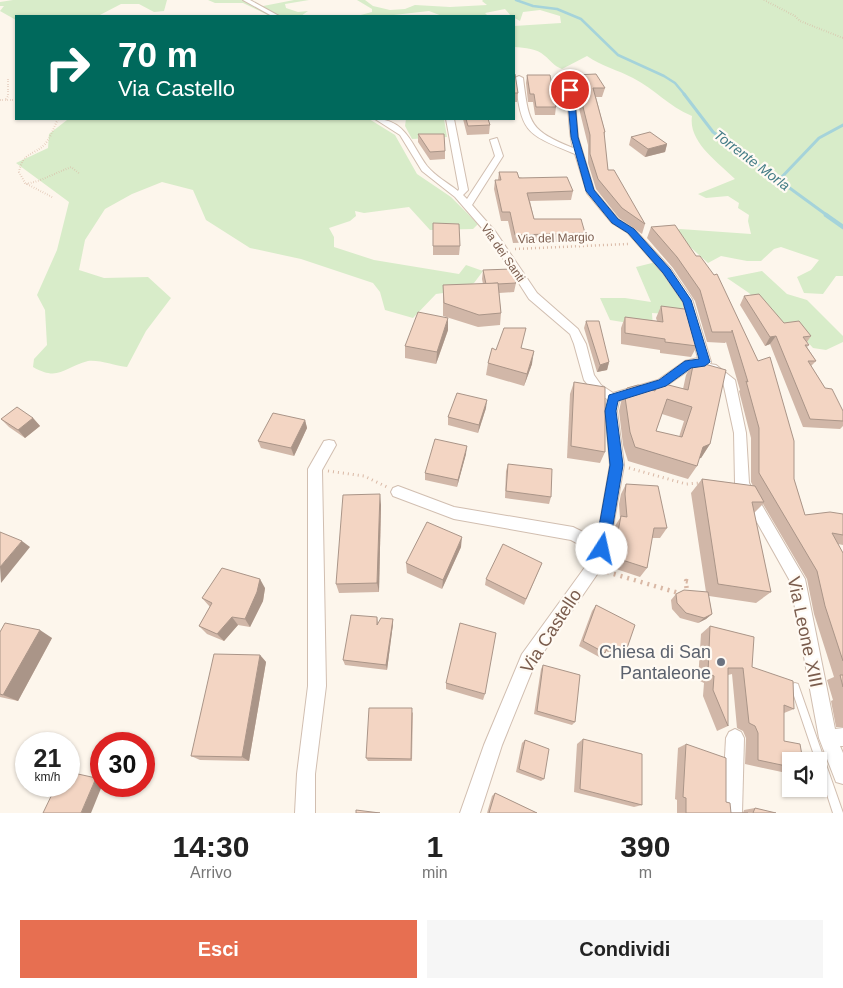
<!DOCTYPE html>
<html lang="it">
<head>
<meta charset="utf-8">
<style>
	:root { --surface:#fff; --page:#f6f6f6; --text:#222; --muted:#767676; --accent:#e76f51 }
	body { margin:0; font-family:Helvetica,sans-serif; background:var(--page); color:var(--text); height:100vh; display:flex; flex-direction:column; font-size:19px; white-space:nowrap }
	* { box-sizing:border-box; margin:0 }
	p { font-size:16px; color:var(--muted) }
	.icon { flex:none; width:28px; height:28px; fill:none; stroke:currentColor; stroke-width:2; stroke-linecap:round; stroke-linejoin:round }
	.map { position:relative; height:813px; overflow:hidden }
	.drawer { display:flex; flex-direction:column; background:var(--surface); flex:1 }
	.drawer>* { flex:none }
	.guide { position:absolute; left:15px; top:15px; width:500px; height:105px; border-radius:0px; box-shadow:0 1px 4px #0004; background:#00695c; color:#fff; overflow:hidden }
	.controls { position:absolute; left:782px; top:752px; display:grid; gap:10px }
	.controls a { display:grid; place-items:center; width:45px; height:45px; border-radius:0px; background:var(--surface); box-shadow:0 1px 4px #0004; font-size:25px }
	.speed { position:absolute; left:15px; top:732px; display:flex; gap:10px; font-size:25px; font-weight:700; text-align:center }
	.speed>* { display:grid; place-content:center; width:65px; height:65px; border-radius:50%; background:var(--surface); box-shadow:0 1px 4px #0004; line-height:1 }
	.speed small { font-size:12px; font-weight:400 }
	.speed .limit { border:8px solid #d22; background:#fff; color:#111 }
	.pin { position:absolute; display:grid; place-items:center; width:42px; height:42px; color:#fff; margin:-21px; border:2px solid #fff; border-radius:50%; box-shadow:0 1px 5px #0007 }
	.me { position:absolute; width:55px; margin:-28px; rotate:10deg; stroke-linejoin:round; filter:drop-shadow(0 0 4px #0008) }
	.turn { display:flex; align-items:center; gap:18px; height:105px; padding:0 20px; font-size:22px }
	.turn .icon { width:65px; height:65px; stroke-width:2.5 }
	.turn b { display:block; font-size:35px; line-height:42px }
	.eta { display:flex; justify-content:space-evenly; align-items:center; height:85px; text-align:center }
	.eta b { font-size:30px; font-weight:800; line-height:35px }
	.action { display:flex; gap:10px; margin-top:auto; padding:10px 20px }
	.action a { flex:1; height:58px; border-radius:0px; background:var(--accent); color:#fff; font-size:20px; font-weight:800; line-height:58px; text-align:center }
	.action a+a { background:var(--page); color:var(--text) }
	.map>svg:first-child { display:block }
</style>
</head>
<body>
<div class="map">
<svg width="843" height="813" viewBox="0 0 843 813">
	<rect width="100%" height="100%" fill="#fdf6ec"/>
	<!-- green -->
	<g fill="#d8ecc9">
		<path d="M13,0H167L164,11L154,12L139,4H121L98,16H16V20L0,11L4,6H0V2Z"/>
		<path d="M208,0H243L258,7L294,0H309L285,4L286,8L298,12L308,11L301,16H270L243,3H215Z"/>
		<path d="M357,0H365L373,6L390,10L405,9L415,5L450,7L487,5L482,1L483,0H843V276H836L823,294L804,293L797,277L811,270L819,260L781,247L774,249L761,261H747L721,256L708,263L688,245L676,230L680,229L751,234L748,221L749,215L738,208L739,203L728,196L706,198L698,194L735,179C718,162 688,142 692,116C668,106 655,89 633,78C618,70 601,66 587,56L562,69C554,66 551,61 545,56C536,48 526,48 514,47V26L561,23L560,16L540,10L523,12L520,21L511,16L505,9L485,13L488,16H442L429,11L385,16H357L372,12V9Z"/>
		<path d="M65,119H369L395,135L417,174L451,197L478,224L473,229L430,230L409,207L364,213L355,211L356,216L350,221L329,228L334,237V247L374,260L459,274L466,265L483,271L474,283L458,291L436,294L413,318L385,310L380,292L373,283L301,259L250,248L206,220L193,190L162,182L132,194L105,209L85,240L79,270L104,278L148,277L171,298L146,331L127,367C117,366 97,359 88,361C64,367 59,382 33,367L34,359L47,345L45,310L37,295L57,250L69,202L16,163L48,148L49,134L67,120Z"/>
		<path d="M406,119H444L447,137L412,139L405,126Z"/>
		<path d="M656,262L682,300L684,315L652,313L653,327L610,320L600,298H625L651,302L636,267Z"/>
		<path d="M762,271L787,294L807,300L843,336V342L826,350L813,348L796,329L782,327L749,293L727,278Z"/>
	</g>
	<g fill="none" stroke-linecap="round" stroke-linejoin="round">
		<!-- stream-far2 -->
		<path stroke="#a5d3da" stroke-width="2.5" d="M516,0L533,6L557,9L581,19L618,55L664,76L675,83L685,95"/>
		<!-- stream-far1 -->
		<g stroke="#a5d3da" stroke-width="3">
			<path d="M684,94L713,132L828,216"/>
			<path d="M778,181L819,138L843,125"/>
		</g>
		<!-- stream -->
		<path stroke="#a5d3da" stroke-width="4.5" d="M826,215L843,227"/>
		<defs>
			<path id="service" d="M795,683L798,684L799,687L843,813H833L819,770V761H816L791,687L792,684Z"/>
			<g id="minor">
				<path d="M243,0H250L279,16H272Z"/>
				<path d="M519,76L523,78C529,124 529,130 573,148C566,123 573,100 558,78L564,77L574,90L578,137L594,190L618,219L634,229L671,269L692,299L711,362L710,364L716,365L735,380L746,433L749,483L805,579L835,729L843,728V746H840L843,753V784L836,782L819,738L790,581L735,483L734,433L723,382L708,371L707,366L692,368L666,386L619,401L617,411L624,465L609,549L598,573L534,666L502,745L480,813H460L484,745L522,654L588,563L593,552L571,540L454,519L393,496L391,492L393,488L398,486L454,507L573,527L597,539L610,465L605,411L607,399L593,391L584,380L574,344L570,334L529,299L488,235L455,197L422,171L400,135L375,119C406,119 412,146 427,166C435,176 448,183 458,191L459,189L446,119H454L468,190L463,195L467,199L495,156L490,140L497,138L503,156L472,205L495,231L537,293L578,329L586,344L594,375L601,385L613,393L658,380L685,361L698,358L683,302L663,273L628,233L612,223L587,193L575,154C524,133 522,133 515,78Z"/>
				<path d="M329,440L334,441L336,445L322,470L326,686L315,774V813H295L297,774L308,686V469L324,441Z"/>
				<path d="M735,729L741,732L744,738L742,813H722L726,738L729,732Z"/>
			</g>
		</defs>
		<!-- service casing -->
		<use href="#service" stroke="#d1beb0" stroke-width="2"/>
		<!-- minor casing -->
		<use href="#minor" stroke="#d1beb0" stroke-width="2"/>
		<!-- path-far3 -->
		<g stroke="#d9b8a5" stroke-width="2" stroke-dasharray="0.5 2" stroke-linecap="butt">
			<path d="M764,0L795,16L800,21L843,38"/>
			<path d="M6,99L8,96V77"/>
			<path d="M0,100H16"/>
			<path d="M26,184L38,181L71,167L80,174"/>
			<path d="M52,197L25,183L19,172C23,151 34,156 45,144C51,137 54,127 58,119"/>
		</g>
		<!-- path-far2 -->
		<path stroke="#d9b8a5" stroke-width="2.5" stroke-dasharray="1 3" stroke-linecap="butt" d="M515,249L628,244"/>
		<!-- path-far1 -->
		<g stroke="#d9b8a5" stroke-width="3" stroke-dasharray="1 4" stroke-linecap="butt">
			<path d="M629,468L686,484L701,483"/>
			<path d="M328,471L364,476L387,487"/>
		</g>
		<!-- path -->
		<g stroke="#d9b8a5" stroke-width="4.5" stroke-dasharray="2 5" stroke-linecap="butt">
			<path d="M607,572L682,594"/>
			<path d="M687,595L686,581L690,582"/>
		</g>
		<!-- service -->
		<use href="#service" fill="#fff" fill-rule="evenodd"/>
		<!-- minor -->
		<use href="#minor" fill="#fff" fill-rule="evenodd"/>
	</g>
	<!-- wall -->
	<g fill="#d1b7a8" fill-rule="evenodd">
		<path d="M514,74L518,93L517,102H514Z"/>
		<path d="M527,75L556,107L555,115H535L533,102H528L526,83Z"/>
		<path d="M575,75L605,88L602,97H596L605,132L604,137L608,170L645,224L642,234L619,218L596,189L588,163V145L573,84Z"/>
		<path d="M463,119H488L490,125L489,134L467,135Z"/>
		<path d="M418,134L445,151V159L430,160L418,142Z"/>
		<path d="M631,137L667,144L665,152L645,157L629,145Z"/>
		<path d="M499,172L573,191L571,200L530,201L534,219L585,233L582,241L513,243L508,221H501L494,189L495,180H498Z"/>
		<path d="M433,223L460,246L459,255H433Z"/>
		<path d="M651,227L696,256L714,275L794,479L805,515L843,514V545L838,544L843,553V727H836L831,701L833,700L827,680L834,677L814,614L807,579L763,504L754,513L771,592L756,603L709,596L712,614L706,619L698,623L680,618L672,609L671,600L676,594L706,592L691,493L702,479L753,486L751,482V438L739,391L740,390L726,342L725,343L707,342L695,301L673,268L647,238Z"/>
		<path d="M483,270L516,283L514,292L499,293L501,313L500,325L478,327L443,316V285L483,284L482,279Z"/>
		<path d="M744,296L784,323L811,336L807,342L809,345L807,347L816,361L811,366L825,388L843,411V426L840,429L803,427L770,344L765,346L740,305Z"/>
		<path d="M661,306L697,330L695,335L697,346L691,357L660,353V350L621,344V328L625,317L657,321L656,318Z"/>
		<path d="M448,318V330L436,364L405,358V346Z"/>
		<path d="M586,321L609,362L607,370L597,372L584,328Z"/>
		<path d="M522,348L532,364L524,386L486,375L488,363L496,350Z"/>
		<path d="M694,361L710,444L701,458H699L697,466L688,479L628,461L623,445L619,411L621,402L627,388L653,390L657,382L683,389L686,375ZM662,414L684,421L679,437L656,431Z"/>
		<path d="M574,382L605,452L600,463L567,458L570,394Z"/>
		<path d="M486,408L478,433L448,425V417Z"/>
		<path d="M33,418L40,426L25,438L9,427L1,419Z"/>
		<path d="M305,420L307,428L294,456L261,448L258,441Z"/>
		<path d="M466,454L457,487L425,480V473Z"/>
		<path d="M508,464L551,497L549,504L505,498L506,471Z"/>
		<path d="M626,484L667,528L660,538H652L647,568L640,577L607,566L615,526L620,518L619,504L621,494Z"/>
		<path d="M381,505L379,592L339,593L336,584Z"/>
		<path d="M461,547L442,589L407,573L406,563Z"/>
		<path d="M542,563L524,605L485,585L486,579Z"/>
		<path d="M265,588L263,601L250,627L238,625L224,641L207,634L199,626L210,607L202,598Z"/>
		<path d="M596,605L625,654L621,659L606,651L601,658L579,646L592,611Z"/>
		<path d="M377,617L378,623L393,619V624L387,670L345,665L343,660Z"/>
		<path d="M710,626L794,709L784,713V741L791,761V774L745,764L746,738L743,731L737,728L732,674L728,675V726L717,731L703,696L704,683L698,680L701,634Z"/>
		<path d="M0,632L52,638L18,701L0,697Z"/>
		<path d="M260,655L266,662L249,761L200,760L191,756Z"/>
		<path d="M543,665L575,722L572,725L534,714L541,669Z"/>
		<path d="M446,683L485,694L483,700L446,689Z"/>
		<path d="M413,712L412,761H368L366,758Z"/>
		<path d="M583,739L642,805L634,807L574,792L577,744Z"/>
		<path d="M525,740L544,779L541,781L516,772L522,743Z"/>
		<path d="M686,744L726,802L731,813H743L744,810L755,808L776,813H677V800L675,799L678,748Z"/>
		<path d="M495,793L537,813H487L492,796Z"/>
	</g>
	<!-- shaded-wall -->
	<g fill="#aa9588">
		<path d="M667,144L665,152L645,157L648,149Z"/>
		<path d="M448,318V330L436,364L437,352Z"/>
		<path d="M776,336L770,344L765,346L770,337Z"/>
		<path d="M534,351L532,364L524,386L527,374Z"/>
		<path d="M609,362L607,370L597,372L600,365Z"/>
		<path d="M487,400L486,408L478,433L479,425Z"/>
		<path d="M33,418L40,426L25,438L18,430Z"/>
		<path d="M305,420L307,428L294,456L291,448Z"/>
		<path d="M710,444L701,458L694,460L703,447Z"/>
		<path d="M467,446L466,454L457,487L458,480Z"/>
		<path d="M380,494L381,505L379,592L377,583Z"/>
		<path d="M462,537L461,547L442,589L443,580Z"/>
		<path d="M22,541L30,547L1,583L0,567Z"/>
		<path d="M260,579L265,588L263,601L250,627L245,619Z"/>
		<path d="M712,614L706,619L698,623L704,618Z"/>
		<path d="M232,617L238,625L224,641L217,634Z"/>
		<path d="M393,619V624L387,670L386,665Z"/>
		<path d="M40,630L52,638L18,701L3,695Z"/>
		<path d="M260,655L266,662L249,761L242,757Z"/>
		<path d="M96,778L101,779L102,786L91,813H81Z"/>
	</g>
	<!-- building -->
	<g fill="#f3d5c3" stroke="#aa9588" fill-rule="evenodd">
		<path d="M514,74H515L518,93H514Z"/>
		<path d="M596,74L605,88H593L605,132H604L608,170H614L645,224L622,208L598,179L590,154V135L575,75Z"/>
		<path d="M527,75H550L556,107H536L534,94H530Z"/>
		<path d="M466,119H488L490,125L468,126Z"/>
		<path d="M650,132L667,144L648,149L631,137Z"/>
		<path d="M418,134H444L445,151L430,152Z"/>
		<path d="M499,172H517L519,178L567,177L573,191L527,193L534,219H581L585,233L515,235L510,212H502L495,180H501Z"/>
		<path d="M433,223L459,224L460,246H433Z"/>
		<path d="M675,225L696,256H700L714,275L717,274L758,361L770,357L794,441V479L805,515L830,512L843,514V535L832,533L843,553V661L825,606L817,571L759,473V428L746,381L748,382L732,330V332H712L700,290L677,257L651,227Z"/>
		<path d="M512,269L516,283L498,284V283L486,284L483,270Z"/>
		<path d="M498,283L501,313L479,315L444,303L443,285Z"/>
		<path d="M759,294L784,323L799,321L811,336L803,337L809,345H805L816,361H808L825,388L832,389L843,411V421L810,419L776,336L770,337L744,296Z"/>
		<path d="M661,306L692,310L697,330H694L697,346L665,342V339L625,333V317L663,322Z"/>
		<path d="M418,312L448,318L437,352L405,346Z"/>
		<path d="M586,321H599L609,362L600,365Z"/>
		<path d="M504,328H526L521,348L534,351L527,374L488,363L492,348L496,350Z"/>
		<path d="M694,361L726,370L710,444L703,447L697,466L635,447L630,432L625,397L627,388L638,385L655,391L657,382L688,390ZM667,399L692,407L682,437L656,431Z"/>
		<path d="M574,382L605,387V452L571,446Z"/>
		<path d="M457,393L487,400L479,425L448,417Z"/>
		<path d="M17,407L33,418L18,430L1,419Z"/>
		<path d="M273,413L305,420L291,448L258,441Z"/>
		<path d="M435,439L467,446L458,480L425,473Z"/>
		<path d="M508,464L552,469L551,497L506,491Z"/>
		<path d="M702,479L755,486L764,502H752L771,592L718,584Z"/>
		<path d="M626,484L658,486L667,528H654L647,568L613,557L621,516L627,517L625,494Z"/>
		<path d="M380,494L377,583L336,584L343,495Z"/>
		<path d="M427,522L462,537L443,580L406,563Z"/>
		<path d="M0,532L22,541L0,567Z"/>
		<path d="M503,544L542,563L526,599L486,579Z"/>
		<path d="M222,568L260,579L257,592L245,619L232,617L217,634L199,626L212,603L202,598Z"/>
		<path d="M684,590L708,592L712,614L704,618L686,613L677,603L676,594Z"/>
		<path d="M596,605L635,625L625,654L608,645L605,653L583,641Z"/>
		<path d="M351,615L377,617V625L381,618L393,619L386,665L343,660Z"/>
		<path d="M5,623L40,630L3,695L0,694V632Z"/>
		<path d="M460,623L496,633L485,694L446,683Z"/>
		<path d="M710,626L754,637L752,667L793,681L794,709L784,705V741L800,744L803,761H791V767L758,760V733L755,726L749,723L743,668H728V726L713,690L714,676L708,673Z"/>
		<path d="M214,654L260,655L242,757L191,756Z"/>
		<path d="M543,665L580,675L575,722L537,711Z"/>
		<path d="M840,675H843V687Z"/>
		<path d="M369,708H412L411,759L366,758Z"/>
		<path d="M583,739L642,754V805L580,789Z"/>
		<path d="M525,740L549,749L544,779L519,769Z"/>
		<path d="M686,744L726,758V802L730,803L731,813H748H686V798L683,797Z"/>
		<path d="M69,772L96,778L81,813H43L56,786H69Z"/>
		<path d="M495,793L537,813H489Z"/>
		<path d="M755,808L776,813H753Z"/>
		<path d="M356,810L380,813H356Z"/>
	</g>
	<!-- route -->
	<path fill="#1a73e8" stroke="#114b97" d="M570,88L574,90L578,137L594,190L618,219L634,229L670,269L691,300L710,362L705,366L691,368L666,386L618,401L616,411L623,465L609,549L607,554L602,556L597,554L595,549L610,465L605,411L609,395L659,380L685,361L699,359L683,302L663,273L628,233L612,223L586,191L571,137L567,90Z"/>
	<!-- markers -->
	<circle fill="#6b7280" stroke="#fffaf3" stroke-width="2" cx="721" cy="662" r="5"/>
	<g text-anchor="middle" stroke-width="4.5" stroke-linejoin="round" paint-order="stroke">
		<!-- far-street labels -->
		<g font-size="12" fill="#7a5c4d" stroke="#fffaf3">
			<text transform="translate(556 238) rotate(-2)" y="4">Via del Margio</text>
			<text transform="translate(503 253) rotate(55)" y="4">Via dei Santi</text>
		</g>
		<!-- far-water labels -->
		<g font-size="14" font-style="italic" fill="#437c86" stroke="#fffaf3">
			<text transform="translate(752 160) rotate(37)" y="5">Torrente Morla</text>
		</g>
		<!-- near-street labels -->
		<g font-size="18" fill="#7a5c4d" stroke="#fffaf3">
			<text transform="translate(551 631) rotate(-57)" y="6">Via Castello</text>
			<text transform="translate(805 632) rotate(78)" y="6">Via Leone XIII</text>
		</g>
		<!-- near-worship labels -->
		<g font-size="18" fill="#5b616d" stroke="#fffaf3" text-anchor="end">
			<text x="711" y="658">Chiesa di San<tspan x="711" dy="21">Pantaleone</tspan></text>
		</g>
	</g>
</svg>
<div class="controls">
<a><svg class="icon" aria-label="sound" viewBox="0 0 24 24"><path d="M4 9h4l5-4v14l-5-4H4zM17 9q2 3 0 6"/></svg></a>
</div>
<div class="speed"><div>21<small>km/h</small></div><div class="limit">30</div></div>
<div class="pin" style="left:570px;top:90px;background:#d93025"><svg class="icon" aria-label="arrive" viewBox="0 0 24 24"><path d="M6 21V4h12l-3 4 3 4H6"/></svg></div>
<svg class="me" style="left:602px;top:549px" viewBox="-20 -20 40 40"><circle r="19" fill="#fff"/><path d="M0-13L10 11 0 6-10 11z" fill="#1a73e8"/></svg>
<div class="guide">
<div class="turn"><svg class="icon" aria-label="right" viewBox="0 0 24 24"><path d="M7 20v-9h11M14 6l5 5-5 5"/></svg><div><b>70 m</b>Via Castello</div></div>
</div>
</div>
<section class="drawer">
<div class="eta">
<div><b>14:30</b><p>Arrivo</p></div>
<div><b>1</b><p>min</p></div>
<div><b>390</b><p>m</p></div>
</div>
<div class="action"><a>Esci</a><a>Condividi</a></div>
</section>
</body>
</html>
